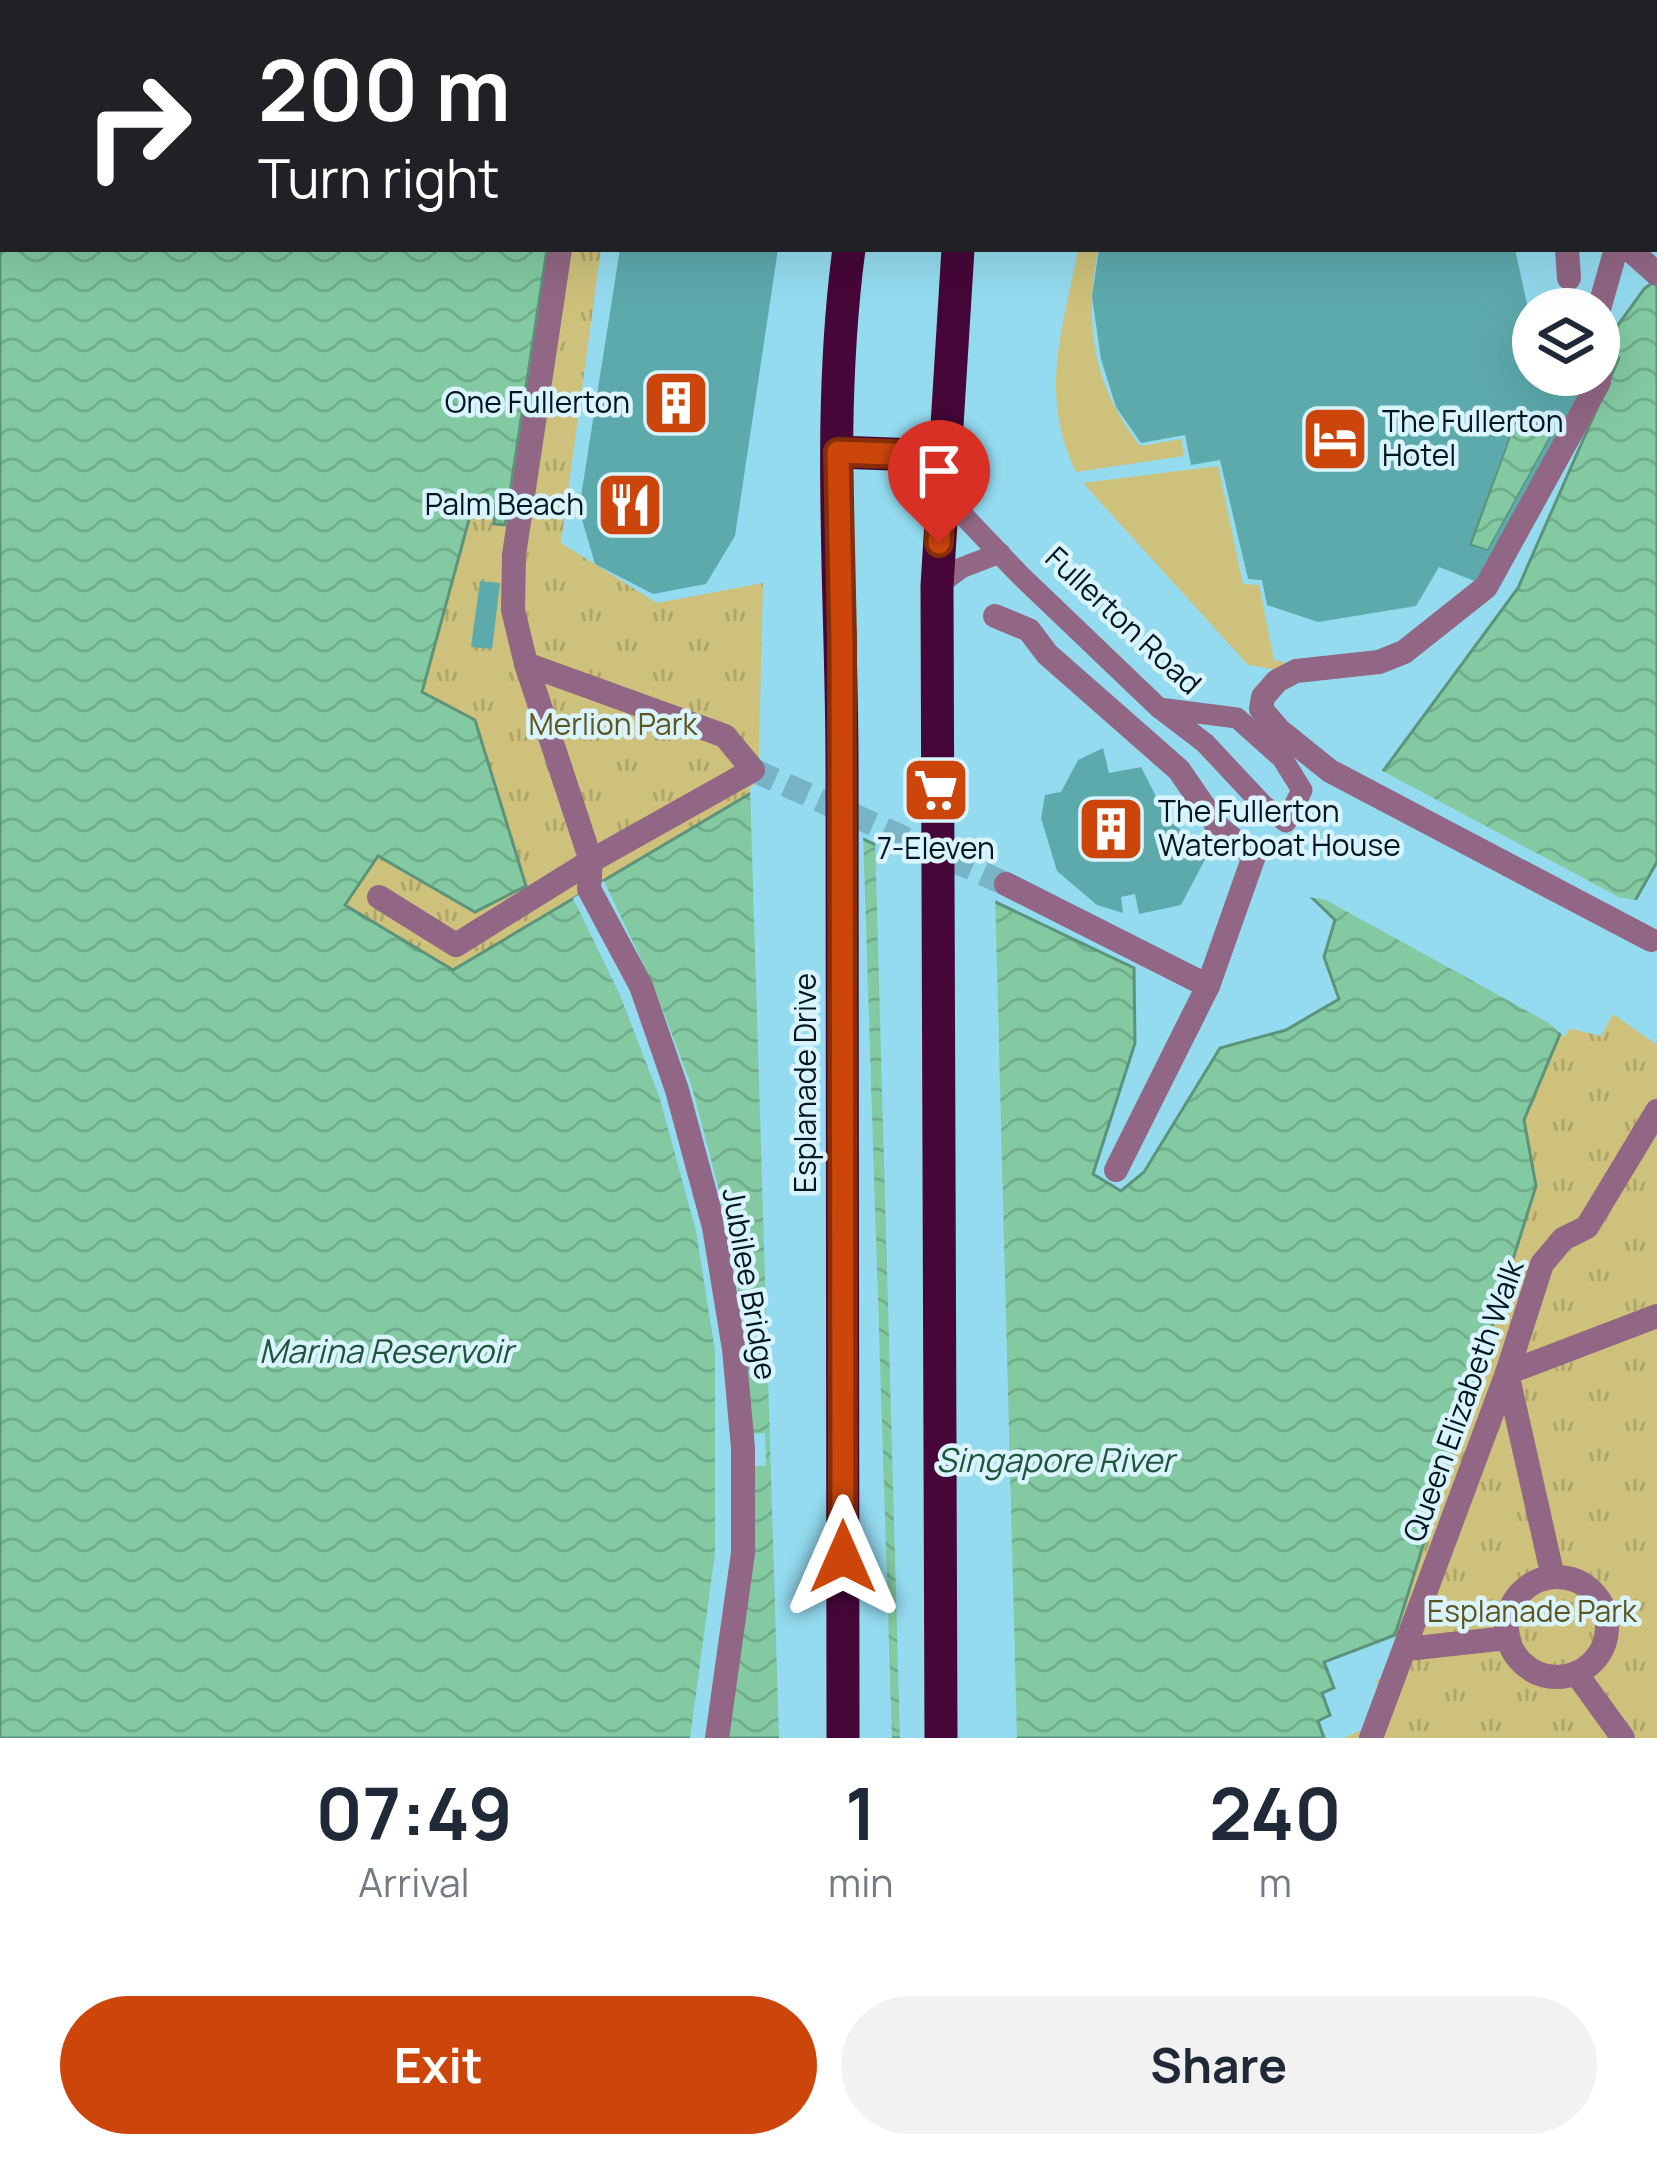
<!DOCTYPE html>
<html lang="en">
<head>
<meta charset="utf-8">
<style>
	:root { --surface:#fff; --page:#f2f2f3; --text:#1f2937; --muted:#747a83; --accent:#cc460c }
	body { margin:0; font-family:Manrope,sans-serif; background:var(--page); color:var(--text); height:100vh; display:flex; flex-direction:column; font-size:45px; white-space:nowrap }
	* { box-sizing:border-box; margin:0 }
	p { font-size:39px; color:var(--muted) }
	.icon { flex:none; width:66px; height:66px; fill:none; stroke:currentColor; stroke-width:2; stroke-linecap:round; stroke-linejoin:round }
	.map { position:relative; height:1738px; overflow:hidden }
	.details { display:flex; flex-direction:column; background:var(--surface); flex:1 }
	.details>* { flex:none }
	.hud { position:absolute; left:0px; top:0px; width:1659px; height:252px; box-shadow:0 12px 48px #0002; background:#202124; color:#fff; overflow:hidden }
	.fabs { position:absolute; left:1512px; top:288px; display:grid; gap:24px }
	.fabs a { display:grid; place-items:center; width:108px; height:108px; border-radius:50%; background:var(--surface); box-shadow:0 12px 48px #0002; font-size:60px }
	.pin { position:absolute; display:grid; place-items:center; width:102px; height:102px; color:#fff; margin:-123px -51px; border-radius:50% 50% 50% 0; rotate:-45deg; box-shadow:0 0 12px #0007 }
	.pin .icon { rotate:45deg }
	.me { position:absolute; width:132px; margin:-66px; rotate:0deg; stroke-linejoin:round; filter:drop-shadow(0 0 9px #0008) }
	.turn { display:flex; align-items:center; gap:42px; height:252px; padding:0 60px; font-size:54px }
	.turn .icon { width:156px; height:156px; stroke-width:2.5 }
	.turn b { display:block; font-size:84px; line-height:102px }
	.eta { display:flex; justify-content:space-evenly; align-items:center; height:204px; text-align:center }
	.eta b { font-size:72px; font-weight:700; line-height:84px }
	.button { display:flex; gap:24px; margin-top:auto; padding:24px 60px }
	.button a { flex:1; height:138px; border-radius:72px; background:var(--accent); color:#fff; font-size:48px; font-weight:700; line-height:138px; text-align:center }
	.button a+a { background:var(--page); color:var(--text) }
	.map>svg:first-child { display:block }
</style>
</head>
<body>
<div class="map">
<svg width="1657" height="1738" viewBox="0 0 1657 1738">
	<defs>
		<pattern id="park-tufts" width="24" height="20" patternUnits="userSpaceOnUse" patternTransform="scale(3)"><rect width="24" height="20" fill="#cec17b"/><path d="M3 7l-1-3M5 7V3M7 7l1-3M15 17l-1-3M17 17v-4M19 17l1-3" fill="none" stroke="#afa56a"/></pattern>
		<pattern id="water-waves" width="16" height="10" patternUnits="userSpaceOnUse" patternTransform="scale(3)"><rect width="16" height="10" fill="#83caa2"/><path d="M0 5q4-4 8 0t8 0" fill="none" stroke="#6fad8b"/></pattern>
	</defs>
	<rect width="100%" height="100%" fill="#94dbf0"/>
	<!-- grass -->
	<g fill="#cec17b">
		<path d="M1078,249H1098C1084,325 1092,383 1140,446L1181,439L1184,456L1076,472C1038,393 1063,331 1078,249Z"/>
		<path d="M1218,466L1243,584L1259,585L1274,660L1284,662L1283,671L1248,665L1083,483Z"/>
	</g>
	<!-- park -->
	<g fill="url(#park-tufts)">
		<path d="M547,249H601L561,543L657,603L763,583L758,789L453,970L345,905L378,856L475,912L421,692L473,504L496,503L494,524H505Z"/>
		<path d="M1613,1014L1657,1045V1738H1343L1391,1718L1376,1680L1408,1667L1395,1635L1536,1186L1524,1120L1563,1027L1601,1036Z"/>
	</g>
	<!-- water -->
	<g fill="url(#water-waves)" stroke="#5c947b" stroke-width="3">
		<path d="M0,0H585L3,3V249H547L505,525L494,524L495,504L473,505L422,692L475,720L526,886L475,912L378,856L345,905L453,970L758,789L1134,968L1135,1043L1093,1174L1121,1191L1144,1172L1220,1048L1286,1030L1339,999L1324,957L1335,920L1299,885L1518,588L1619,358L1605,343L1644,289L1657,279V862L1563,1027L1524,1120L1536,1186L1395,1635L1324,1662L1334,1688L1322,1693L1330,1715L1318,1721L1324,1738H0Z"/>
		<path d="M1517,416L1554,431L1488,551L1470,545Z"/>
	</g>
	<!-- pier -->
	<g fill="#94dbf0">
		<path d="M1377,768L1619,897L1641,901L1565,1037L1549,1023L1326,900L1302,896L1294,888L1293,883Z"/>
		<path d="M758,783L863,831L892,1738H779L750,787Z"/>
		<path d="M875,837L995,893L1017,1738H900Z"/>
		<path d="M604,881L652,982L692,1087L728,1224L746,1346L752,1434L765,1433L766,1466H754L727,1738H690L715,1553V1351L696,1231L659,1096L620,995L573,898Z"/>
	</g>
	<!-- building -->
	<g fill="#5daaad" fill-rule="evenodd">
		<path d="M620,249H778L735,536L706,584L653,594L595,564L579,509Z"/>
		<path d="M1099,249H1515L1530,318L1514,357L1533,363V375H1566L1592,384L1482,584L1439,567L1416,606L1318,622L1267,605L1262,580L1248,579L1220,460L1191,465L1185,435L1141,443L1116,407L1101,359L1092,297ZM1517,416L1554,431L1488,551L1469,545Z"/>
		<path d="M480,581L500,583L492,649L471,647Z"/>
		<path d="M1103,748L1109,773L1141,767L1168,820L1209,852L1181,905L1139,914L1135,894L1121,897L1123,913L1097,905L1057,871L1041,818L1045,795L1061,792L1078,760Z"/>
	</g>
	<g fill="none" stroke-linecap="round" stroke-linejoin="round">
		<!-- pedestrian-tunnel -->
		<path stroke="#76b4c6" stroke-width="24" stroke-dasharray="24 12" stroke-linecap="butt" d="M753,770L1006,884"/>
		<!-- service -->
		<g stroke="#926785" stroke-width="21">
			<path d="M950,476L962,514L1019,574L1159,708L1205,743L1263,805L1286,822L1302,790L1282,758L1237,718L1159,708"/>
			<path d="M937,586L961,568L1000,553"/>
		</g>
		<!-- pedestrian -->
		<g stroke="#926785" stroke-width="24">
			<path d="M597,3V0"/>
			<path d="M1656,159L1657,158"/>
			<path d="M1629,249L1657,274"/>
			<path d="M1599,309L1616,249"/>
			<path d="M1599,375V382L1486,587L1404,652L1379,662L1296,671L1277,681L1263,697L1261,709L1279,730L1330,771L1651,940"/>
			<path d="M995,616L1029,630L1047,654L1179,770L1218,827L1254,856L1208,986L1006,884"/>
			<path d="M526,664L591,861L589,889L641,986L677,1090L714,1227L734,1349L743,1448V1553L717,1738"/>
			<path d="M379,897L456,945L591,861L753,770L725,736L526,664L513,610L514,555L560,249"/>
			<path d="M1116,1170L1208,986"/>
			<circle cx="1557" cy="1627" r="50"/>
			<path d="M1553,1577L1507,1373L1657,1316"/>
			<path d="M1407,1649L1507,1638"/>
			<path d="M1576,1673L1623,1738"/>
			<path d="M1371,1738L1507,1373L1542,1264L1563,1239L1587,1227L1657,1111"/>
		</g>
		<!-- minor -->
		<g stroke="#926785" stroke-width="24">
			<path d="M1426,0L1429,3"/>
			<path d="M1567,249L1569,278"/>
		</g>
		<!-- trunk -->
		<g stroke="#460638" stroke-width="33">
			<path d="M883,3L884,0"/>
			<path d="M969,3L972,0"/>
			<path d="M995,3V0"/>
			<path d="M838,452L943,456"/>
			<path d="M843,1738C843,1414 842,1090 842,766C842,594 826,420 849,249"/>
			<path d="M941,1738L937,586L958,249"/>
		</g>
	</g>
	<g fill="none" stroke-linecap="round" stroke-linejoin="round">
		<defs>
			<path id="route" d="M843,1557L842,640L838,452L943,456L939,543"/>
		</defs>
		<!-- route casing -->
		<use href="#route" stroke="#852e08" stroke-width="30"/>
		<!-- route -->
		<use href="#route" stroke="#cc460c" stroke-width="21"/>
	</g>
	<!-- icons -->
	<defs>
		<symbol id="building-square" viewBox="-11 -11 22 22"><rect x="-9" y="-9" width="18" height="18" rx="4" fill="#cc460c" stroke="#d9f4fd"/><path d="M-4-6H4V6H1V3H-1V6H-4ZM-2.5-4.3h1.7v1.8h-1.7ZM.8-4.3h1.7v1.8H.8ZM-2.5-1h1.7V.8h-1.7ZM.8-1h1.7V.8H.8Z" fill="#fff"/></symbol>
		<symbol id="hotel-square" viewBox="-11 -11 22 22"><rect x="-9" y="-9" width="18" height="18" rx="4" fill="#cc460c" stroke="#d9f4fd"/><path d="M-6-4.5h1.5V1H6V5H4.5V3h-9V5H-6ZM-4 0a1.8 1.8 0 1 1 3.6 0ZM.5 0V-2.5h3Q6-2.5 6 0Z" fill="#fff"/></symbol>
		<symbol id="restaurant-square" viewBox="-11 -11 22 22"><rect x="-9" y="-9" width="18" height="18" rx="4" fill="#cc460c" stroke="#d9f4fd"/><path d="M-5-6h1v4h1v-4h1v4h1v-4h1v5L-1.5 .5V6h-2V.5L-5-1ZM5-6V6H3V1.5H1.5Q1.5-4 5-6Z" fill="#fff"/></symbol>
		<symbol id="supermarket-square" viewBox="-11 -11 22 22"><rect x="-9" y="-9" width="18" height="18" rx="4" fill="#cc460c" stroke="#d9f4fd"/><path d="M-6-5.5h2.5l.6 2H6L4.5 2H-2.5L-4.4-4H-6ZM-1.5 3.2a1.3 1.3 0 1 0 .1 0ZM3 3.2a1.3 1.3 0 1 0 .1 0Z" fill="#fff"/></symbol>
	</defs>
	<g fill-rule="evenodd">
		<use href="#building-square" x="638" y="365" width="76" height="76"/>
		<use href="#hotel-square" x="1297" y="401" width="76" height="76"/>
		<use href="#restaurant-square" x="592" y="467" width="76" height="76"/>
		<use href="#supermarket-square" x="898" y="752" width="76" height="76"/>
		<use href="#building-square" x="1073" y="791" width="76" height="76"/>
	</g>
	<g text-anchor="middle" stroke-width="9" stroke-linejoin="round" paint-order="stroke">
		<!-- poi labels -->
		<g font-size="30" fill="#00171f" stroke="#d9f4fd" text-anchor="end">
			<text x="630" y="413">One Fullerton</text>
			<text x="1382" y="432" text-anchor="start">The Fullerton<tspan x="1382" dy="34">Hotel</tspan></text>
			<text x="584" y="515">Palm Beach</text>
			<text x="1158" y="822" text-anchor="start">The Fullerton<tspan x="1158" dy="34">Waterboat House</tspan></text>
			<text x="936" y="859" text-anchor="middle">7-Eleven</text>
		</g>
		<!-- street labels -->
		<g font-size="30" fill="#00171f" stroke="#d9f4fd">
			<text transform="translate(1123 621) rotate(43)" y="10">Fullerton Road</text>
			<text transform="translate(806 1083) rotate(-90)" y="10">Esplanade Drive</text>
			<text transform="translate(749 1284) rotate(80)" y="10">Jubilee Bridge</text>
			<text transform="translate(1464 1401) rotate(-70)" y="10">Queen Elizabeth Walk</text>
		</g>
		<!-- park labels -->
		<g font-size="30" fill="#5f5520" stroke="#d9f4fd">
			<text x="613" y="735">Merlion Park</text>
			<text x="1532" y="1622">Esplanade Park</text>
		</g>
		<!-- water labels -->
		<g font-size="33" font-style="italic" fill="#1f553a" stroke="#d9f4fd">
			<text x="386" y="1363">Marina Reservoir</text>
			<text x="1055" y="1472">Singapore River</text>
		</g>
	</g>
</svg>
<div class="fabs">
<a><svg class="icon" aria-label="layers" viewBox="0 0 24 24"><path d="M12 4l9 5-9 5-9-5zM3 14l9 5 9-5"/></svg></a>
</div>
<div class="pin" style="left:939px;top:543px;background:#d93025"><svg class="icon" aria-label="arrive" viewBox="0 0 24 24"><path d="M6 21V4h12l-3 4 3 4H6"/></svg></div>
<svg class="me" style="left:843px;top:1557px" viewBox="-20 -20 40 40"><path d="M0-17L14 15 0 8-14 15z" fill="#cc460c" stroke="#fff" stroke-width="4"/></svg>
<div class="hud">
<div class="turn"><svg class="icon" aria-label="right" viewBox="0 0 24 24"><path d="M7 20v-9h11M14 6l5 5-5 5"/></svg><div><b>200 m</b>Turn right</div></div>
</div>
</div>
<section class="details">
<div class="eta">
<div><b>07:49</b><p>Arrival</p></div>
<div><b>1</b><p>min</p></div>
<div><b>240</b><p>m</p></div>
</div>
<div class="button"><a>Exit</a><a>Share</a></div>
</section>
</body>
</html>
